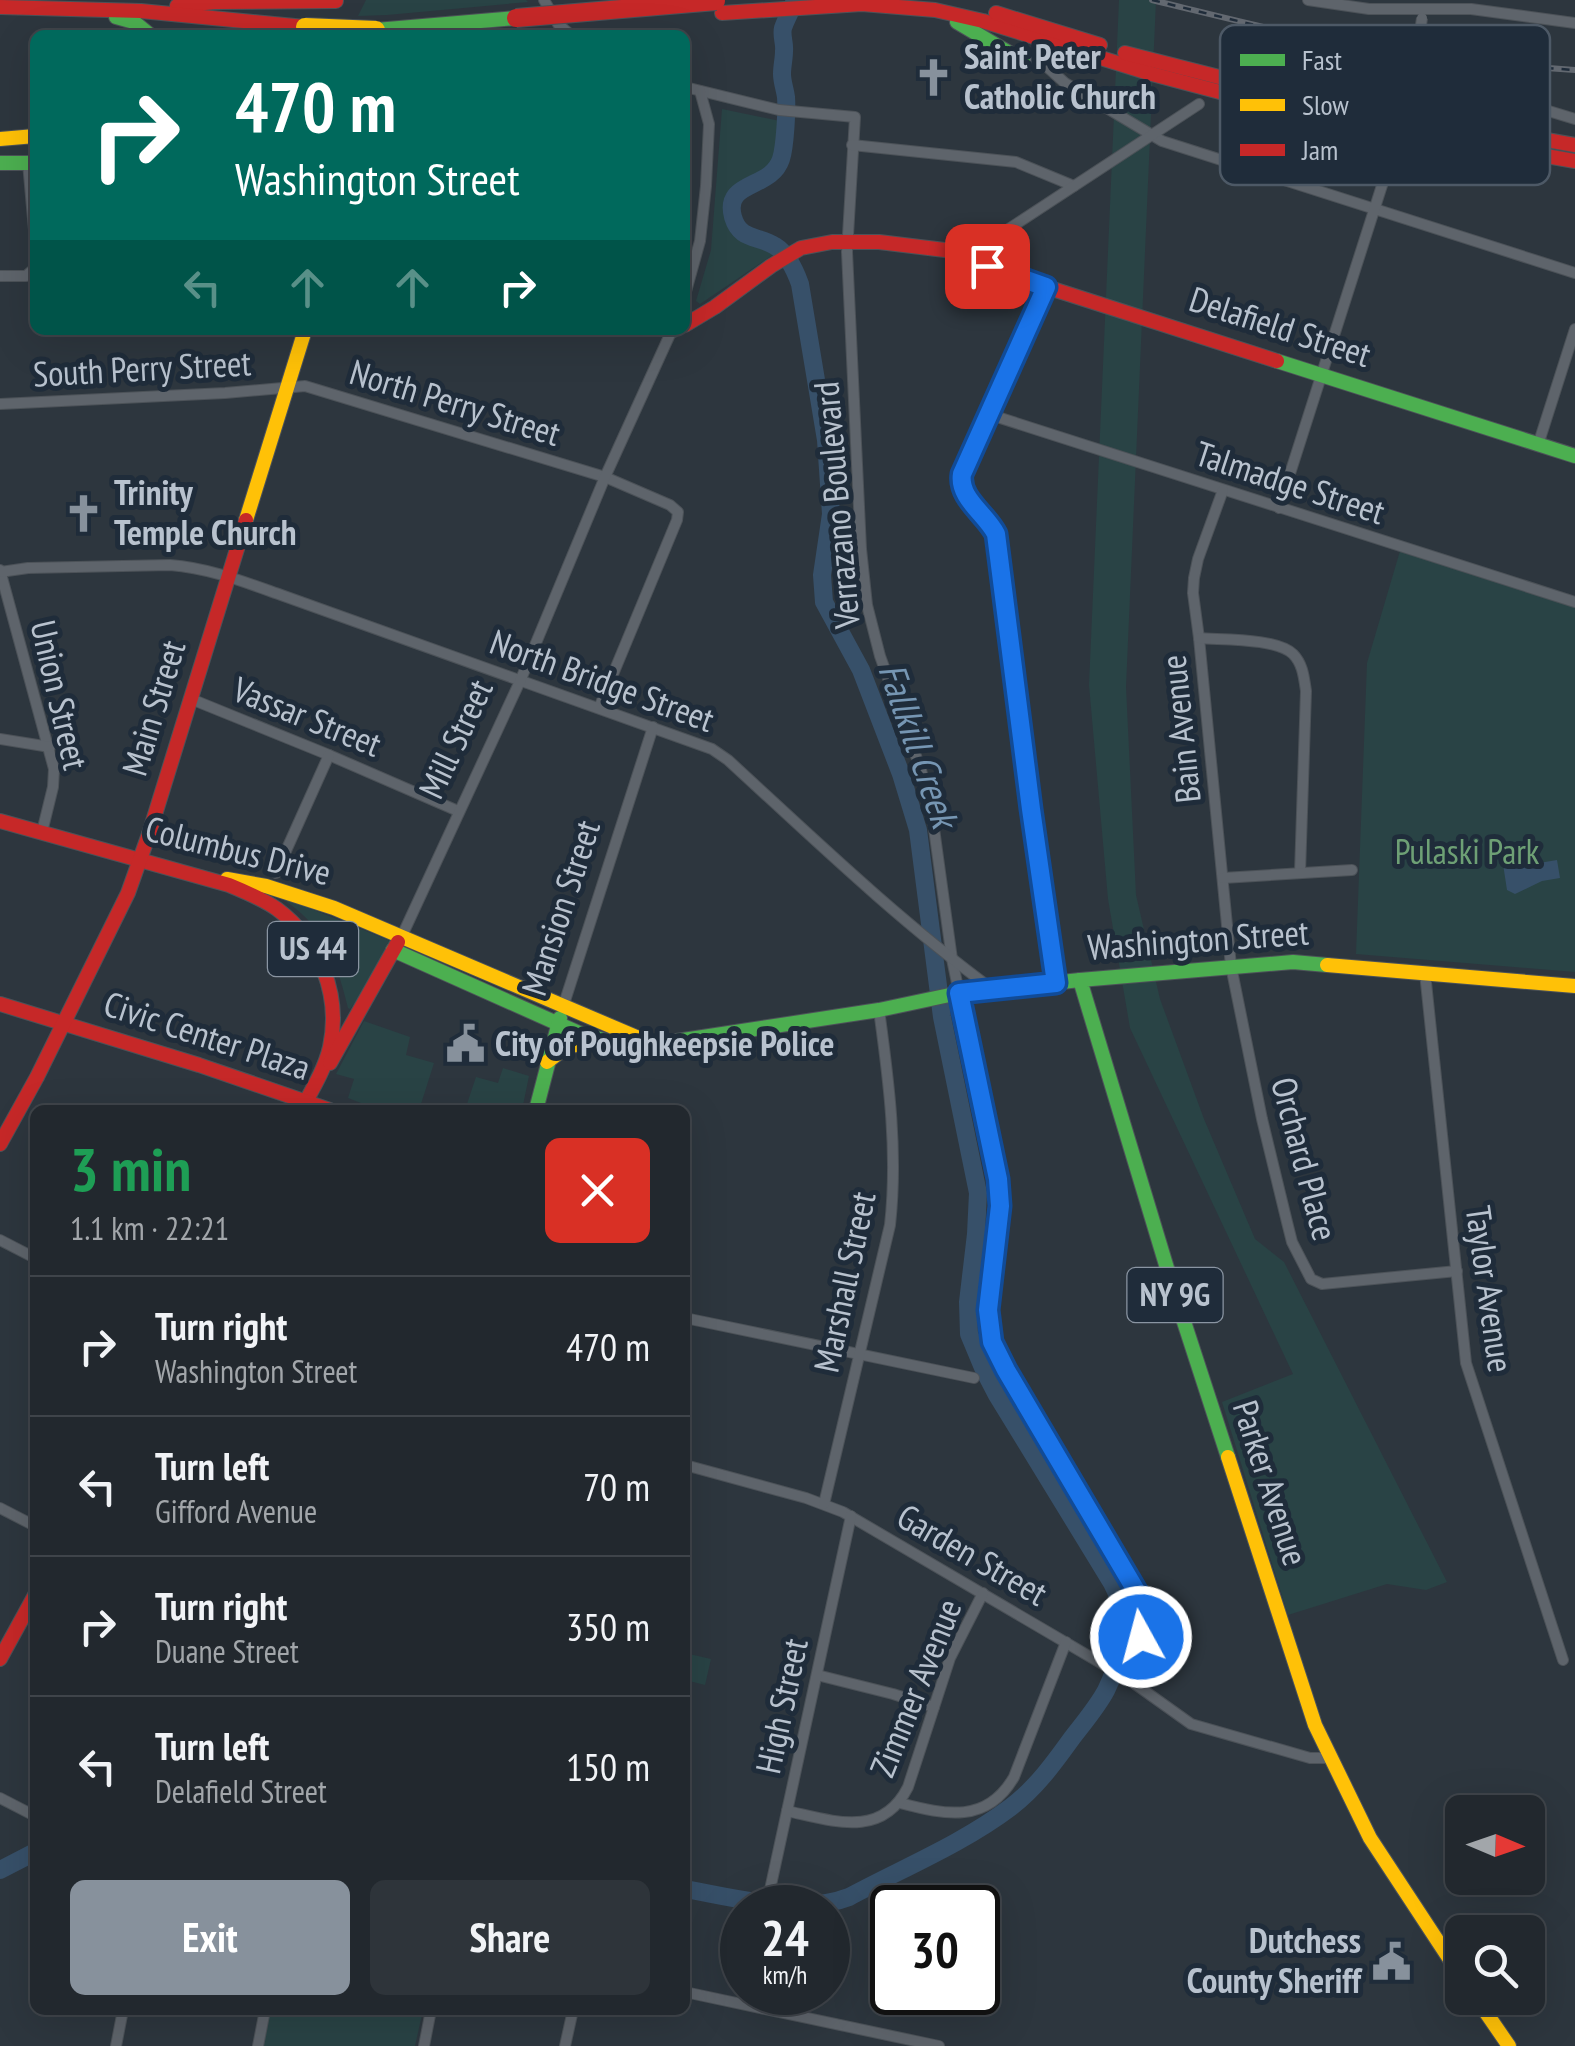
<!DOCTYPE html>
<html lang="en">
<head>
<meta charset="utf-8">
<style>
	:root { --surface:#22282e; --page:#2e343a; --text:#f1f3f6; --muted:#a2a6aa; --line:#3f444a; --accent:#87919c }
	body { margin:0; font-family:"PT Sans Narrow",sans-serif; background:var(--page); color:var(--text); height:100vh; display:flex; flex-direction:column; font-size:38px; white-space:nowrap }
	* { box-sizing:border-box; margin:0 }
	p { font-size:32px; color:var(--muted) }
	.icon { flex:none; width:55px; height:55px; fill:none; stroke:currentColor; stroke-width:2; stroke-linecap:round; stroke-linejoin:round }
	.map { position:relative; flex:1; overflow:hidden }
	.drawer { position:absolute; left:30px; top:1105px; width:660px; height:910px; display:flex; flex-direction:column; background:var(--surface); border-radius:15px; box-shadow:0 10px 40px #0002,0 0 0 2px var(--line) }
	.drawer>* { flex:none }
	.hud { position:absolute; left:30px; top:30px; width:660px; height:305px; border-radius:15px; box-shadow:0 10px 40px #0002,0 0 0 2px var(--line); background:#00695c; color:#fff; overflow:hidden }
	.needle { width:65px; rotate:92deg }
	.buttons { position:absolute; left:1445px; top:1795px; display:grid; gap:20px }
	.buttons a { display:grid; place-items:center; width:100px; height:100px; border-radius:15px; background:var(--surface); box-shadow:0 10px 40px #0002,0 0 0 2px var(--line); font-size:50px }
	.speed { position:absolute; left:720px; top:1885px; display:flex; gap:20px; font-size:50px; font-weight:700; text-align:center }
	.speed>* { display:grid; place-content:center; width:130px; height:130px; border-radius:50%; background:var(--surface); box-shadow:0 10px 40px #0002,0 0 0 2px var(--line); line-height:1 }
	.speed small { font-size:25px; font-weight:400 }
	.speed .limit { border:5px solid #111; border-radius:15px; background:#fff; color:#111 }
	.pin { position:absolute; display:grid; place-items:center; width:85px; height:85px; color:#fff; margin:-42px; border-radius:20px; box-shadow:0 5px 15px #0006 }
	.me { position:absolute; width:110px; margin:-55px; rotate:353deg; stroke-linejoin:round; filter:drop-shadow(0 0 8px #0008) }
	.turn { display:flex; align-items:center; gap:35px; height:210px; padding:0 40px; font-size:45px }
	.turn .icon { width:130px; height:130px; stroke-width:2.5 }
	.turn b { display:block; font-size:70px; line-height:85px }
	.lanes { display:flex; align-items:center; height:95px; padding:0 40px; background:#0003; justify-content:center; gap:50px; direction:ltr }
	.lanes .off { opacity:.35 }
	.round { display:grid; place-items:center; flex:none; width:105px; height:105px; border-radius:15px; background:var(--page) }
	.overview { display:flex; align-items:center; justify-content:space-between; height:170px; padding:0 40px }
	h1 { font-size:60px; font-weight:700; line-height:75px; color:#1e9e55 }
	.button { display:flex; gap:20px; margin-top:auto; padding:20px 40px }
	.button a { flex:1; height:115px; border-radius:15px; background:var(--accent); color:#fff; font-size:40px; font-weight:700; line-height:115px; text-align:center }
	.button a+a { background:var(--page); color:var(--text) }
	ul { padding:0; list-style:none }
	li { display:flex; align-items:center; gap:30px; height:140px; padding:0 40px; border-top:2px solid var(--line) }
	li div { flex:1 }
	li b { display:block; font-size:38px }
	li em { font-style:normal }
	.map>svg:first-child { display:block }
</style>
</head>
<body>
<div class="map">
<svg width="1575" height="2046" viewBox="0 0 1575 2046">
	<rect width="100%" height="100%" fill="#2d363e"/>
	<!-- green -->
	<g fill="#294345">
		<path d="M366,0H526L528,2L387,15L358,16Z"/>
		<path d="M1119,0H1156L1126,687L1136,895L1160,999L1204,1119L1255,1239L1284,1262L1447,1582L1426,1590L1387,1584L1288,1615L1222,1402L1293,1374L1130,1028L1108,899L1089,685Z"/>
		<path d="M722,109L785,122C779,168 784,172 738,191C732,199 730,205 733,215C738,241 762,237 780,250L700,304L696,301L711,250Z"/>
		<path d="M1400,551L1575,606V972L1356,954L1367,663Z"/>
		<path d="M270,892L393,942L379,969L350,1009L348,1008C335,954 320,918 270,892Z"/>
		<path d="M364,1021L410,1037L406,1055L434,1063L421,1104L438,1110H379L348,1098L354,1079L336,1074Z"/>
		<path d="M503,1068L529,1076L522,1110H465L476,1077L498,1083Z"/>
		<path d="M685,1653L711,1659L705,1685L685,1680Z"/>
		<path d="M270,2010H423L415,2046H263Z"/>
	</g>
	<!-- water -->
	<path fill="#375069" d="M1510,858L1539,863L1557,860L1560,878L1542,881L1515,894L1507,890L1503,864Z"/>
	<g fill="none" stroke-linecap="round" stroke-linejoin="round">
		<!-- river -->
		<g stroke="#375069" stroke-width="18">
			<path d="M0,1870L35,1852"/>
			<path d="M685,1889C735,1898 800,1916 849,1897C903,1868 962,1844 1011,1807C1036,1788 1054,1763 1072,1738C1099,1703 1114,1688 1120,1643C1124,1620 1123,1604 1112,1583L997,1395L984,1370L969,1334L968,1302L976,1234L978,1193L942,1017L918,830L901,774L861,670L824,602L822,575L831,514L826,440L800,284C795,270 788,254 775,246C758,235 740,241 733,217C723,180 771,190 781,159C785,147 787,110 786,97C785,89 782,82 782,74C782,66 784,59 784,51C785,43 781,36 783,28C786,19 792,9 795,0"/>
		</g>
		<defs>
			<g id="street">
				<path d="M544,0L558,24L571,35"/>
				<path d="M1308,0L1369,9H1471L1575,23"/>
				<path d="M1023,61L1045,65L1065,83L1162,141L1575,273"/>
				<path d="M1263,61L1276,52L1413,78"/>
				<path d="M1413,84L1499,96L1575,119"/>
				<path d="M685,87L779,110L855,117L847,252L861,549L867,605L880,656L921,770L932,814L952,959L998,1179C1007,1249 968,1300 1006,1370L1138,1594C1146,1622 1141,1656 1135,1684"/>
				<path d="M852,145L1016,162L1074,186"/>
				<path d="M28,163L35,241"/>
				<path d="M969,255L1199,104"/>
				<path d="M0,276H26L35,268"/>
				<path d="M1046,287L961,474C958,498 986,514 996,534L1056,983"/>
				<path d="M685,295L700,241L706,186L709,124L700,91"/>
				<path d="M0,404L225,393L305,386L605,477L670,505L678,512L677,520L599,708"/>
				<path d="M988,414L1575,602"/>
				<path d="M1538,445L1575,329"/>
				<path d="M1223,490L1198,559L1194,578L1193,593L1199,638L1231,966L1262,1119L1287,1222L1292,1242L1311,1279L1322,1284L1457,1271"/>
				<path d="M1279,508L1392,154"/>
				<path d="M0,570L54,769L53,787L42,832"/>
				<path d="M0,572L28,568L170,565C210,568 247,583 284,596L712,749L728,760C813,838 898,920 992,989"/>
				<path d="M1199,638C1223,640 1276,638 1293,654C1303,664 1304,678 1306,691L1300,873"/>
				<path d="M191,699L329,755L458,811"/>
				<path d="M0,739L50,747"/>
				<path d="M276,873L329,755"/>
				<path d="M1223,878L1352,870"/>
				<path d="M401,938L521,679L605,477L672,330"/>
				<path d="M1425,973L1466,1363L1563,1660"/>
				<path d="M563,1007L653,727"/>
				<path d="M0,1240L35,1258"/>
				<path d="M685,1318L974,1378"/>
				<path d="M685,1465L806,1498L843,1512L1128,1679L1191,1724L1310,1758H1330"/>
				<path d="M824,1504L890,1225C898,1153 889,1082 879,1010"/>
				<path d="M0,1508L35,1526"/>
				<path d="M817,1675L893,1694L934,1707"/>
				<path d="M0,1798L35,1816"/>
				<path d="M900,1803C946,1815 987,1824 1014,1777L1066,1642"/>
				<path d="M787,1811C833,1821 882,1839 908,1787L950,1658L983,1593"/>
				<path d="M766,1908L851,1516"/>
				<path d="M685,1992L939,2046"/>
				<path d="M116,2046L123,2010"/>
				<path d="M258,2046L265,2010"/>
				<path d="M424,2046L431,2010"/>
				<path d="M565,2046L573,2010"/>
			</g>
			<g id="fast">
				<path d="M116,17L134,22L150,35"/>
				<path d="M957,22L1023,61"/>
				<path d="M376,30L516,18"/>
				<path d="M0,163H35"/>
				<path d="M670,330H673"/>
				<path d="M1277,361L1575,456"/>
				<path d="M393,950L579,1033L620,1045L670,1042L879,1010L959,993L1080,980"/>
				<path d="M536,1110L560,1018"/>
				<path d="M1228,1457L1173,1288L1080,980L1293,962L1327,965"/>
			</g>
			<g id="slow">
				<path d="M0,139L35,136"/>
				<path d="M246,520L305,330"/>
				<path d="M227,879L266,886L334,908L648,1042"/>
				<path d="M1327,965L1575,986"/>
				<path d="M547,1062L568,1046L594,1043"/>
				<path d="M1228,1457L1315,1725L1370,1838L1462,1978"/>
				<path d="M1476,1998L1509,2046"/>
			</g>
			<g id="jam">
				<path d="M177,6L214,2L336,1"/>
				<path d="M0,7L141,11L305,27"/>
				<path d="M722,13L862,4L935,10L983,21L1152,74L1254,101L1359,123L1575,161"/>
				<path d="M996,13L1100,45"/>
				<path d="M1125,53L1278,92L1575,145"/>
				<path d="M685,325L715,307L771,266L801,248L832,242H879L961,252L1009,275L1277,361"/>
				<path d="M0,821L229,885C246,892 263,899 277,909C320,941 341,995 330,1047C325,1069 312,1090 301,1110"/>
				<path d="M0,1004L199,1065L330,1110"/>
				<path d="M330,1063L398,942"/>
				<path d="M0,1144L37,1077L128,893L149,834L246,520"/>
				<path d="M0,1659L35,1595"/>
			</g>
		</defs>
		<!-- street casing -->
		<use href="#street" stroke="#4c5258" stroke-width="12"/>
		<!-- fast casing -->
		<use href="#fast" stroke="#4c5258" stroke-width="16"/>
		<!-- slow casing -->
		<use href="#slow" stroke="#4c5258" stroke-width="16"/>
		<!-- jam casing -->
		<use href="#jam" stroke="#4c5258" stroke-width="16"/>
		<!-- street -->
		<use href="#street" stroke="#5e646b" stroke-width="10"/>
		<!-- fast -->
		<use href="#fast" stroke="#4caf50" stroke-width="14"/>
		<!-- slow -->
		<use href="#slow" stroke="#ffc107" stroke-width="14"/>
		<!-- jam -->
		<use href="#jam" stroke="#c62828" stroke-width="14"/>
		<defs>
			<path id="rail" d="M1152,0C1202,12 1251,25 1301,35C1392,53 1483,64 1575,70"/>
		</defs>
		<!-- rail casing -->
		<use href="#rail" stroke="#626870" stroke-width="6"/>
		<!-- rail -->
		<use href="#rail" stroke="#1f2c3a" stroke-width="2.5" stroke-dasharray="8" stroke-linecap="butt"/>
		<defs>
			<g id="street-bridge">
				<path d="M1414,74L1422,18"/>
				<path d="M1392,154L1411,93"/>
			</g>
			<path id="slow-bridge" d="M305,27L376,30"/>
			<path id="jam-bridge" d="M516,18L716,1"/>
		</defs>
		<!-- street-bridge casing -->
		<use href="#street-bridge" stroke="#4c5258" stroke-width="12" stroke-linecap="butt"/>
		<!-- slow-bridge casing -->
		<use href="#slow-bridge" stroke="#4a5259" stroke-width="20" stroke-linecap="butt"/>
		<!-- jam-bridge casing -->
		<use href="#jam-bridge" stroke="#4a5259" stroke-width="20" stroke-linecap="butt"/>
		<!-- street-bridge -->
		<use href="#street-bridge" stroke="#5e646b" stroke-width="10"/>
		<!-- slow-bridge -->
		<use href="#slow-bridge" stroke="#ffc107" stroke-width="18"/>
		<!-- jam-bridge -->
		<use href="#jam-bridge" stroke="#c62828" stroke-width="18"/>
	</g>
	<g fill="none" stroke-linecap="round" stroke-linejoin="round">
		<defs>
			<path id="route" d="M987,266L1046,287L962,474C958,498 986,514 996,534L1031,809L1056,983L959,993L998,1179L1000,1206L988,1310L992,1342L1006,1370L1138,1594L1141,1604V1637"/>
		</defs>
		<!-- route casing -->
		<use href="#route" stroke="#114b97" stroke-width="25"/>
		<!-- route -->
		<use href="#route" stroke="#1a73e8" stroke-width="18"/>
	</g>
	<!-- icons -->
	<defs>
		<symbol id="church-bare" viewBox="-9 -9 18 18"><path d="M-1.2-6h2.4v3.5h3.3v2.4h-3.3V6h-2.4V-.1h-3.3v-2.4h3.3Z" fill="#87919c" stroke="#1f2c3a" stroke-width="2.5" paint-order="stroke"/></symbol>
		<symbol id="civic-bare" viewBox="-9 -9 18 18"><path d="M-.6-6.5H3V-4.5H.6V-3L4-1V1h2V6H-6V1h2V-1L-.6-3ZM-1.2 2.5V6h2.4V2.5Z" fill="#87919c" stroke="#1f2c3a" stroke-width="2.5" paint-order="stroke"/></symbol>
	</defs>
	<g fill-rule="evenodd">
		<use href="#church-bare" x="906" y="50" width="55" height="55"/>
		<use href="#church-bare" x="56" y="486" width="55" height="55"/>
		<use href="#civic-bare" x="438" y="1016" width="55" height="55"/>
		<use href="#civic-bare" x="1364" y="1934" width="55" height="55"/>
	</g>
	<g text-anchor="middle" stroke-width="10" stroke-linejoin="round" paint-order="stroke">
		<!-- shield labels -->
		<g fill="#1f2c3a" stroke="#8a95a2" stroke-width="2.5">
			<rect x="268" y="922" width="90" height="54" rx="8"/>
			<rect x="1127.5" y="1268" width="95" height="54" rx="8"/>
		</g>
		<g font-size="32" font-weight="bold" fill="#b8c2ce">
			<text x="313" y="960">US 44</text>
			<text x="1175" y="1306">NY 9G</text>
		</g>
		<!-- poi labels -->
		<g font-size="35" font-weight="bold" fill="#b8c2ce" stroke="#1f2c3a" text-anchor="start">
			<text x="964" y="69">Saint Peter<tspan x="964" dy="40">Catholic Church</tspan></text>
			<text x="114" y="505">Trinity<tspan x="114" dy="40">Temple Church</tspan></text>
			<text x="495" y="1056">City of Poughkeepsie Police</text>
			<text x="1361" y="1953" text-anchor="end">Dutchess<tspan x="1361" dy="40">County Sheriff</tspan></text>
		</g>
		<!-- street labels -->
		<g font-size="35" fill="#b8c2ce" stroke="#1f2c3a">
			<text transform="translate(1280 327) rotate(18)" y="12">Delafield Street</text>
			<text transform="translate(142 369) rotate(-3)" y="12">South Perry Street</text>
			<text transform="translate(455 403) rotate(17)" y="12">North Perry Street</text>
			<text transform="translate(1290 483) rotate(18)" y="12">Talmadge Street</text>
			<text transform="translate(837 505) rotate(-95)" y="12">Verrazano Boulevard</text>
			<text transform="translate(602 681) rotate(20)" y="12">North Bridge Street</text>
			<text transform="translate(59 695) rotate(77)" y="12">Union Street</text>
			<text transform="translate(154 708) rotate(-73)" y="12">Main Street</text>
			<text transform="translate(307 717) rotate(22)" y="12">Vassar Street</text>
			<text transform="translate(1181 729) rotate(-96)" y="12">Bain Avenue</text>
			<text transform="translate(456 739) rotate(-65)" y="12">Mill Street</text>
			<text transform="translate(238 851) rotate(14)" y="12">Columbus Drive</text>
			<text transform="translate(561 908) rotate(-72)" y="12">Mansion Street</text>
			<text transform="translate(1198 940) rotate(-4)" y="12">Washington Street</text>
			<text transform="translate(207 1036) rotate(18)" y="12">Civic Center Plaza</text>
			<text transform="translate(1304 1159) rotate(75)" y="12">Orchard Place</text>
			<text transform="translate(845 1282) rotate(-78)" y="12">Marshall Street</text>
			<text transform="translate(1489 1289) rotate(82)" y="12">Taylor Avenue</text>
			<text transform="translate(1270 1483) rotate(72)" y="12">Parker Avenue</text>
			<text transform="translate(972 1555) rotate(30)" y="12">Garden Street</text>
			<text transform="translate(916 1688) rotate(-68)" y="12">Zimmer Avenue</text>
			<text transform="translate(782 1706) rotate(-78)" y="12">High Street</text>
		</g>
		<!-- park labels -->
		<g font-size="35" fill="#6ea075" stroke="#1f2c3a">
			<text x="1467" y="864">Pulaski Park</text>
		</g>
		<!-- water labels -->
		<g font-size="38" font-style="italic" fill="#7696b3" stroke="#1f2c3a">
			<text transform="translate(918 745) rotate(71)" y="13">Fallkill Creek</text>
		</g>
	</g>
	<!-- legend -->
	<rect x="1220" y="25" width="330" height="160" rx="15" fill="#1f2c3a" stroke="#4d5966" stroke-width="2.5"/>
	<rect x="1240" y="54" width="45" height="12" fill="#4caf50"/>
	<rect x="1240" y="99" width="45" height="12" fill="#ffc107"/>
	<rect x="1240" y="144" width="45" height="12" fill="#c62828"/>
	<g font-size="28" fill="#b8c2ce">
		<text x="1302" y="70">Fast</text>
		<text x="1302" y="115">Slow</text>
		<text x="1302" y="160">Jam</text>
	</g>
</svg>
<div class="buttons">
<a><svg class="needle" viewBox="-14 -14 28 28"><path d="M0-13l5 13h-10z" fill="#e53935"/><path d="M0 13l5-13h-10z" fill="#a2a6aa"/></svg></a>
<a><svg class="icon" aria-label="search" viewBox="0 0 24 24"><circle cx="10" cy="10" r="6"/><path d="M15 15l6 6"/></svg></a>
</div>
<div class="speed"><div>24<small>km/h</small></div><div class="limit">30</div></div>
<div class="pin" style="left:987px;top:266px;background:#d93025"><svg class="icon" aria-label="arrive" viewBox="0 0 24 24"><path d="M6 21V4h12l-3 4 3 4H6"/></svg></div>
<svg class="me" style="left:1141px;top:1637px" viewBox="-20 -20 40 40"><circle r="17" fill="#1a73e8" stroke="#fff" stroke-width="3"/><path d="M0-11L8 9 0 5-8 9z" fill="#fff"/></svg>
<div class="hud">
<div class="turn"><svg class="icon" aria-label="right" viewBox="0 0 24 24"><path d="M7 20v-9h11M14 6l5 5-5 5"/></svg><div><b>470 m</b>Washington Street</div></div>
<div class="lanes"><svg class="icon off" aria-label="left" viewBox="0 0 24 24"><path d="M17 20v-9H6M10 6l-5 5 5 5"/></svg><svg class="icon off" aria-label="ahead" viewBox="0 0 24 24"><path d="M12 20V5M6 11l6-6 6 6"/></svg><svg class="icon off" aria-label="ahead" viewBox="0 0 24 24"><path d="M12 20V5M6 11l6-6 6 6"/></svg><svg class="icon" aria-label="right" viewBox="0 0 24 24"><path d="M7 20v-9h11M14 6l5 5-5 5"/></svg></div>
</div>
<section class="drawer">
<div class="overview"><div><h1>3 min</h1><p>1.1 km · 22:21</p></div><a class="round" style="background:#d93025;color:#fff"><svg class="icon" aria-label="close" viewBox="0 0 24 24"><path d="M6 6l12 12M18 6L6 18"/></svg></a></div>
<ul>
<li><svg class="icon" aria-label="right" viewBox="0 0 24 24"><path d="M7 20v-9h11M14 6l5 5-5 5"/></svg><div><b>Turn right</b><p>Washington Street</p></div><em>470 m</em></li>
<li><svg class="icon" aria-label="left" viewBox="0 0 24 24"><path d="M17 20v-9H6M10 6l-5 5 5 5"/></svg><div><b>Turn left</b><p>Gifford Avenue</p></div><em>70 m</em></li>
<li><svg class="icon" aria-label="right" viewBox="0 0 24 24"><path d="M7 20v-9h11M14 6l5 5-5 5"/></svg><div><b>Turn right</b><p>Duane Street</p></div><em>350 m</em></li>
<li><svg class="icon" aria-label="left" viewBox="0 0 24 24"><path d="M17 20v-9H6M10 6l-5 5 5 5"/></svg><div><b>Turn left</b><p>Delafield Street</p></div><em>150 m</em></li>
</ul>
<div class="button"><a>Exit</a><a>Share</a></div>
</section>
</div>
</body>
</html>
